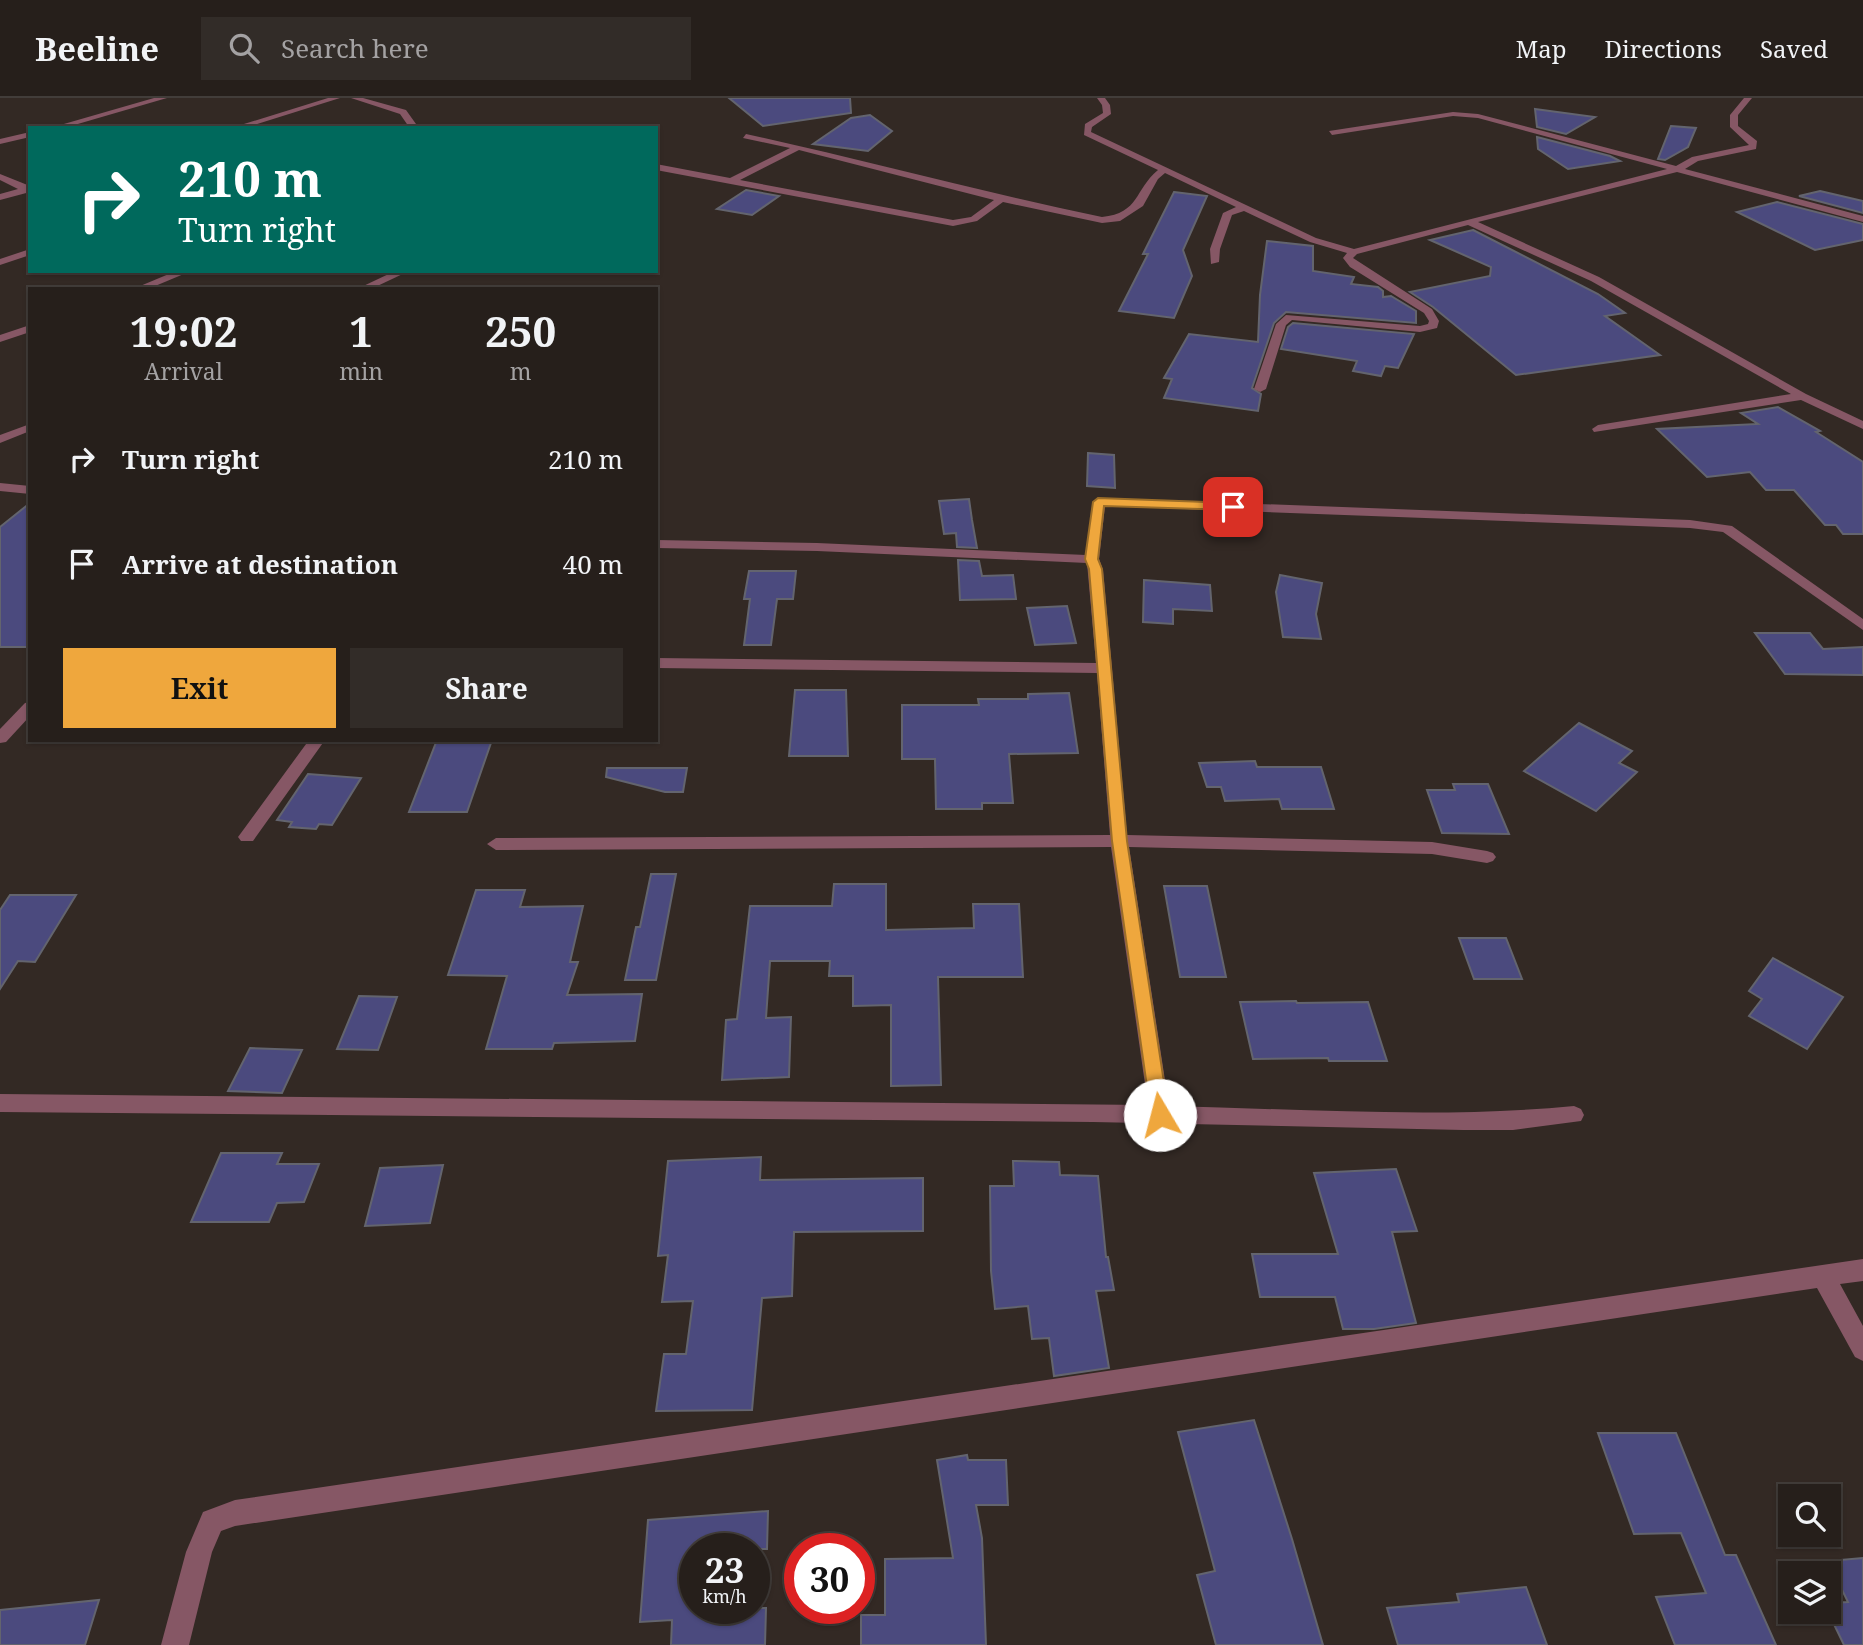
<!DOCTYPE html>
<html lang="en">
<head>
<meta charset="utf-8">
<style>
	:root { --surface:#261f1b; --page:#322c28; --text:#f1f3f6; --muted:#a4a2a3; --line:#423d3a; --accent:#efa73d }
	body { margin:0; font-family:"Noto Serif",serif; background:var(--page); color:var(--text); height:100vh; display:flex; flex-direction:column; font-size:26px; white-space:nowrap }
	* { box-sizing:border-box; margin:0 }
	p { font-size:23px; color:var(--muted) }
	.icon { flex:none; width:38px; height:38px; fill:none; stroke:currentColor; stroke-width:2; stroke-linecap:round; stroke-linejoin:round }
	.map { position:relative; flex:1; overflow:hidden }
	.panel { position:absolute; left:28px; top:189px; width:630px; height:455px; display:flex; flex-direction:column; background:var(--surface); border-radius:0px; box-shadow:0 2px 5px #0004,0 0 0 2px var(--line) }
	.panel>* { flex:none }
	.top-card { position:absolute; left:28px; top:28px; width:630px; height:147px; border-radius:0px; box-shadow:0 2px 5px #0004,0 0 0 2px var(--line); background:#00695c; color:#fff; overflow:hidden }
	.tools { position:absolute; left:1778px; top:1386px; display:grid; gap:14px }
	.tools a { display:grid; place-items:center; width:63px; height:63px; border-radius:0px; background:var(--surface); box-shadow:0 2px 5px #0004,0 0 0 2px var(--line); font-size:35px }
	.speed { position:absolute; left:679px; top:1435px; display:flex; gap:14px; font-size:35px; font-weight:700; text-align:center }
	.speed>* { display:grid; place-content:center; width:91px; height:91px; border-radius:50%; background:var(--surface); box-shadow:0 2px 5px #0004,0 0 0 2px var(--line); line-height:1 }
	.speed small { font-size:18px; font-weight:400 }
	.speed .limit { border:10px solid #d22; background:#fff; color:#111 }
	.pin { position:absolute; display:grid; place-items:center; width:60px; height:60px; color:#fff; margin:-30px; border-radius:14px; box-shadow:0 4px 10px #0006 }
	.me { position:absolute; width:77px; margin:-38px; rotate:352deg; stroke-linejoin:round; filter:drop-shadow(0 0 5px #0008) }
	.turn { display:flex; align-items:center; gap:24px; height:147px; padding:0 35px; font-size:32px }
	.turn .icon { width:91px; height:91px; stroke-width:2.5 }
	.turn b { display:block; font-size:49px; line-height:60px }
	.eta { display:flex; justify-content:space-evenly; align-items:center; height:119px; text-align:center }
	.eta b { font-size:42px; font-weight:700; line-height:49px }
	.cta { display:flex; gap:14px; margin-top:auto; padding:14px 35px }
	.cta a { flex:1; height:80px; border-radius:0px; background:var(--accent); color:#111; font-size:28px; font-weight:700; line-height:80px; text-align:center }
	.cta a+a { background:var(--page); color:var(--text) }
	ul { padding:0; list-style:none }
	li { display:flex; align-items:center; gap:21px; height:105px; padding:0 35px }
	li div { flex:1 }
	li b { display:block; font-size:26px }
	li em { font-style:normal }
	header { display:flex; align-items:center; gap:42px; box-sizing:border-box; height:98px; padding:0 35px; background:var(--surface); border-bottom:2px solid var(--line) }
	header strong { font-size:33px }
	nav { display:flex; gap:38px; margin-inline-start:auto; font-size:24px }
	.search { width:490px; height:63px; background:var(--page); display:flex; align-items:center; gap:18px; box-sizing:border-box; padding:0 24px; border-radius:0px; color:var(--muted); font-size:26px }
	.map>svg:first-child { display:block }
</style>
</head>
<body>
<header>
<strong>Beeline</strong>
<div class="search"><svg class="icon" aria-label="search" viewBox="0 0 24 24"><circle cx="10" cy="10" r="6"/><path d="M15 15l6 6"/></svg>Search here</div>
<nav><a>Map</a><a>Directions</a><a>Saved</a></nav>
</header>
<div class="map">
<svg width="1863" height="1547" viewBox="0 0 1863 1547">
	<rect width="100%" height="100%" fill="#332924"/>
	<!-- building -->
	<g fill="#4b4a7e" stroke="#63646e" stroke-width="2">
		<path d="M729,0H850L851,15L763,28Z"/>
		<path d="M1535,11L1595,19L1566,36L1537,29Z"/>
		<path d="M870,17L892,33L868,53L813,46L851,20Z"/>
		<path d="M1671,28L1696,30L1688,49L1665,62L1658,61Z"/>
		<path d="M1537,39L1610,58L1620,63L1568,71L1538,51Z"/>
		<path d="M746,92L779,98L752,117L717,111Z"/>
		<path d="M1820,93L1863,103V115L1799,98Z"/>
		<path d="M1174,94L1207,98L1183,152L1192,178L1174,220L1119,213L1148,156H1143Z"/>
		<path d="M1777,104L1863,126V142L1815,152L1737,114Z"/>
		<path d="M1473,132L1598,196L1625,215L1605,218L1660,257L1516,277L1433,209L1410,194L1490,178L1491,169L1430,142Z"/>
		<path d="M1267,143L1313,148V173L1354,179L1351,186L1378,189L1383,193V199L1391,198L1416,213V225L1286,214L1274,225L1252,290L1261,296L1258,313L1164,300L1172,281L1164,280L1189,236L1258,244L1260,197Z"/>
		<path d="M1293,225L1414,236L1398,270L1385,268L1381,278L1353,273L1357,263L1281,251L1288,229Z"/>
		<path d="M1778,309L1820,333L1816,334L1863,364V436H1843L1836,427H1825L1794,392H1766L1750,374L1707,379L1657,331L1758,326L1741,315Z"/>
		<path d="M1088,355L1114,357L1115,390L1087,388Z"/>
		<path d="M969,401L972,422L977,450L957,449L956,435L944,436L939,403Z"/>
		<path d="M30,405V549H0V429Z"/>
		<path d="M958,462L979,463L982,478L1013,477L1016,501L960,502Z"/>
		<path d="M749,473H796L793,501H777L771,547H744L750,501H744Z"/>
		<path d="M1280,477L1322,485L1316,516L1321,541L1283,539L1276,494Z"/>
		<path d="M1144,482L1210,487L1212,513L1173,511V526L1143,524Z"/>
		<path d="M1067,508L1076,545L1035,547L1027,510Z"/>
		<path d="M1755,535H1810L1823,551L1863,549V577L1785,576Z"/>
		<path d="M795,592H846L848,658H789Z"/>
		<path d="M1069,595L1078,655L1009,656L1013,705H982V711H936L935,661H902V607H979L978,601H1028V596Z"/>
		<path d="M1579,625L1632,653L1619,665L1637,674L1596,713L1524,673Z"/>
		<path d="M437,642H492L467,714H409Z"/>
		<path d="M1255,663L1257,669H1321L1334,711H1282L1279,701L1225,703L1221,689H1207L1199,665Z"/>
		<path d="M607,670H687L683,694H665L606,679Z"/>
		<path d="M308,676L361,680L332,727L319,726L316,731L289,729L292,724L277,722Z"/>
		<path d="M1453,686H1488L1509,736L1442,735L1427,692H1455Z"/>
		<path d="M651,776H676L656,882H625L636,829H640Z"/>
		<path d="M834,786H886V832L974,830L973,806H1019L1023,879H938L941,987L891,988V907L853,908V878H829L830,863H770L766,920L791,919L789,979L722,982L726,922L737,921L750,808H832Z"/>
		<path d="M1164,788H1207L1226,879H1180Z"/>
		<path d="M476,792H525L520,809L583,808L570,864H578L567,897L642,896L635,943L554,945L552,951H486L507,878L448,877Z"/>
		<path d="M10,797H76L35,864L18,863L0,891V812Z"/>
		<path d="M1459,840H1506L1522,881H1474Z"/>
		<path d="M1773,860L1843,899L1807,951L1749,918L1762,901L1749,893Z"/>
		<path d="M359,898L397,899L378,952L337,951Z"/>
		<path d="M1296,903L1297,905L1368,904L1387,963H1329L1328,960L1253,961L1240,904Z"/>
		<path d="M250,950L302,952L282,995L228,993Z"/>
		<path d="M221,1055H282L277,1066H319L304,1104L277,1105L269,1124H191Z"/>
		<path d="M761,1059L760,1082L923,1080V1133L794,1134L792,1198L762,1200L752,1312L656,1313L664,1256H686L693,1203L662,1204L668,1157L658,1158L668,1063Z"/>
		<path d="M1013,1063L1059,1064L1060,1077L1098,1078L1106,1159H1108L1114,1192L1096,1193L1109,1270L1054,1278L1049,1240L1032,1241L1028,1208L995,1211L991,1173L990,1088H1014Z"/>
		<path d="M443,1067L430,1125L365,1128L380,1070Z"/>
		<path d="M1396,1071L1417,1133L1392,1134L1416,1225L1374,1231H1343L1335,1199H1260L1252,1156H1338L1314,1075Z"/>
		<path d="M1254,1322L1292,1441L1323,1547H1216L1197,1477L1215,1473L1178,1334Z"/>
		<path d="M1598,1335H1676L1725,1457H1736L1776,1547H1675L1656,1499L1706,1495L1681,1435L1634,1436Z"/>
		<path d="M967,1357L968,1362H1006L1008,1407H976L982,1440L986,1547H861V1517H885V1461L953,1460L937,1362Z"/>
		<path d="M768,1413L767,1451H695V1510H766L765,1547H671L672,1522L640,1524L648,1422Z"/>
		<path d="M1863,1460V1547H1844L1828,1514L1829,1505L1848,1504L1828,1463Z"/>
		<path d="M1526,1489L1547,1547H1398L1387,1510L1459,1504L1457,1496Z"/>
		<path d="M99,1502L85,1547H0V1512Z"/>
	</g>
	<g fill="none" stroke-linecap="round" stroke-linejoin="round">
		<!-- minor -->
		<g fill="#865765" fill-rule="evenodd">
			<path d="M154,0H167L64,30H50Z"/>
			<path d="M328,0H340L244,30H231Z"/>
			<path d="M351,0H363L406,12L416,26L427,30L409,29L400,16Z"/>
			<path d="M1097,0H1105L1110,7L1111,16L1092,29L1091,34L1316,140L1354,151L1667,71L1478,20L1453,18L1332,37L1329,33L1453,14L1478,16L1676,68L1692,59L1749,47L1730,29V17L1744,0H1752L1738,17V28L1757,43L1756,51L1698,63L1685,71L1863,118V124L1677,74L1478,124L1599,179L1806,296L1863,323V331L1801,302L1594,334L1592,331L1598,327L1791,296L1591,183L1468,127L1357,156L1353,160L1432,211L1439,223L1437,230L1420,234L1292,222L1286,227L1266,291L1260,294L1254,291L1276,226L1286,217L1420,228L1428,226L1429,223L1424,215L1350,169L1343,160L1347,155L1310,144L1244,113L1232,117L1220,151L1219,164L1211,166L1210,151L1223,115L1236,109L1165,75L1158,81L1143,108L1120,123L1102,125L1003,104L977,123L953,128L656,72V66L730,80L790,50L743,40L746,36C865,62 982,94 1102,119C1140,115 1134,92 1158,72L1084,37L1085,26L1103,15L1102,7ZM799,52L994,102L971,119L953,122L740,82Z"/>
			<path d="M30,34V39L0,46V41Z"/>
			<path d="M0,76L30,88V94L0,102V96L18,91L0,82Z"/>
			<path d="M30,151V157L0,167V161Z"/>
			<path d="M176,173H191L148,191H133Z"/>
			<path d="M395,173H409L371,191H357Z"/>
			<path d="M30,227V234L0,244V237Z"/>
			<path d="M30,326V333L0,345V337Z"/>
			<path d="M0,385L30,388V396L0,393Z"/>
			<path d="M1099,400L1690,422L1732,428L1863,521V532L1723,434L1690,430L1105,408L1099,461L1103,472L1127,737L1432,744L1487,753L1493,755L1496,759L1493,763L1487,765L1432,756L1129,749L1169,1008C1303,1011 1440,1021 1574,1008L1581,1011L1584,1017L1581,1023L1513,1032H1463L1093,1024L0,1014V996L1148,1007L1111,749L496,752L487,746L496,740L1110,737L1097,575L656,570V560L1096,565L1087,465L817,453L656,450V442L817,445L1086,457L1093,404Z"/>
			<path d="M30,604V618L6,644L0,645V631L25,605Z"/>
			<path d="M309,642H325L253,743H241L238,739L241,735Z"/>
			<path d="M1863,1161V1183L1840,1186L1863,1228V1263L1855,1259L1817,1190L235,1428L221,1433L212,1454L189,1547H161L186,1454L203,1414L235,1402Z"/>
		</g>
	</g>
	<!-- route -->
	<path fill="#efa73d" stroke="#9b6d28" stroke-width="2" d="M1098,400L1233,405L1239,409L1233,412L1104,408L1098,461L1102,471L1127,743L1169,1017L1167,1022L1160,1025L1153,1022L1151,1017L1112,743L1089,471L1085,461L1093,404Z"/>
</svg>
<div class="tools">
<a><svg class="icon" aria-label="search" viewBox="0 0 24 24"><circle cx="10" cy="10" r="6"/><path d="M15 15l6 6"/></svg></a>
<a><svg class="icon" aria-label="layers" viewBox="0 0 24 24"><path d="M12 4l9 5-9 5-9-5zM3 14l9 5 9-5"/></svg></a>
</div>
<div class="speed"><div>23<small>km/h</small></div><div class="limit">30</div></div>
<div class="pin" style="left:1233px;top:409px;background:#d93025"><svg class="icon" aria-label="arrive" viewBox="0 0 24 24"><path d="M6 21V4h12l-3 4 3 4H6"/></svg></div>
<svg class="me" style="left:1160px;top:1017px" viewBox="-20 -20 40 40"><circle r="19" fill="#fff"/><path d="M0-13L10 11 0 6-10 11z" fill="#efa73d"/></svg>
<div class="top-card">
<div class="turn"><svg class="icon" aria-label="right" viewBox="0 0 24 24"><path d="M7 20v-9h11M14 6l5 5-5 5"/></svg><div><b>210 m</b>Turn right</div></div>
</div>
<section class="panel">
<div class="eta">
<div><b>19:02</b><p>Arrival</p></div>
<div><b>1</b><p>min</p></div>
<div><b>250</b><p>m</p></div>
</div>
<ul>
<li><svg class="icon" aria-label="right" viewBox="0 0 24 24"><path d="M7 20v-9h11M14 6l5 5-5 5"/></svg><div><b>Turn right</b></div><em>210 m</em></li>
<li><svg class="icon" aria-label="arrive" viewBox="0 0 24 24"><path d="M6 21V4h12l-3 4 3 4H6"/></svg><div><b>Arrive at destination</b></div><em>40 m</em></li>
</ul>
<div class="cta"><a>Exit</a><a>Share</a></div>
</section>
</div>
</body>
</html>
